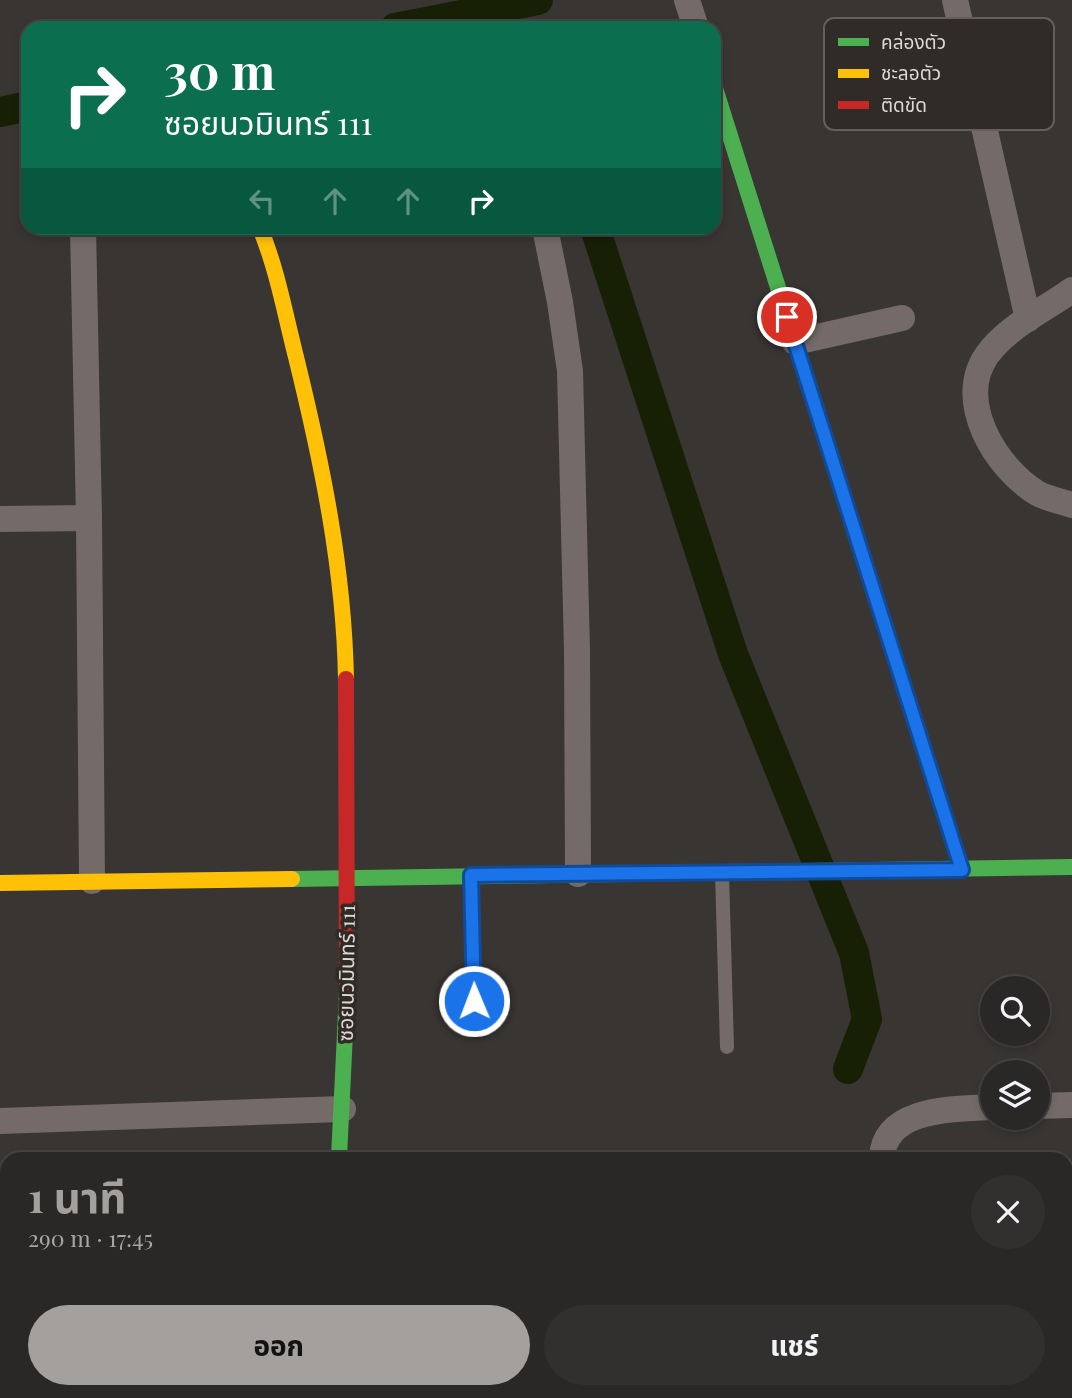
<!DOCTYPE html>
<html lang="th">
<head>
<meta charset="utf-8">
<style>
	:root { --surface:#2a2826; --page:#32302e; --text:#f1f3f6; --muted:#a5a6a7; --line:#464443; --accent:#a3a09d }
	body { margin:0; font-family:"Playfair Display","Noto Sans Thai",serif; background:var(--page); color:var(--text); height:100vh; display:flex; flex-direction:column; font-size:26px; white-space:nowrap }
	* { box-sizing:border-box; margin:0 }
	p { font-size:23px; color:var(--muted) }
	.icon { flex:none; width:38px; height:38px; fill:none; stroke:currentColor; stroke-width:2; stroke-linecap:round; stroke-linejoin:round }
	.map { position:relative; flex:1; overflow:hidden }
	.drawer { position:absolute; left:0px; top:1152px; width:1073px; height:247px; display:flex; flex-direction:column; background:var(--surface); border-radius:21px 21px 0 0; box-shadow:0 4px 10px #0003,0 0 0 2px var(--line) }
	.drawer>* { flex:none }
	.hud { position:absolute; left:21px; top:21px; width:700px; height:214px; border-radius:21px; box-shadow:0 4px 10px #0003,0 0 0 2px var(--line); background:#0b6e4f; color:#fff; overflow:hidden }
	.controls { position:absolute; left:980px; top:976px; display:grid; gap:14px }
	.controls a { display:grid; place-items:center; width:70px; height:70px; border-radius:50%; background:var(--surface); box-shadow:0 4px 10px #0003,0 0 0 2px var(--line); font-size:35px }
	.pin { position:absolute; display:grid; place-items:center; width:60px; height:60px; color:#fff; margin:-30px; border:4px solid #fff; border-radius:50%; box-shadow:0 2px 7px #0007 }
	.me { position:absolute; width:77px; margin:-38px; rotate:359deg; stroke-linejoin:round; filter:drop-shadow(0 0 5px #0008) }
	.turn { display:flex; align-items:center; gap:24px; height:147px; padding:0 28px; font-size:32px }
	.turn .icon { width:91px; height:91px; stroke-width:2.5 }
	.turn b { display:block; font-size:49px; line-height:60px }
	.lanes { display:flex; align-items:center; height:66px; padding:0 28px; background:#0003; justify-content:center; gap:35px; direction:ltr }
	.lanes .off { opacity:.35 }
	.round { display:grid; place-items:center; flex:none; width:74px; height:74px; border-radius:37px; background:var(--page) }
	.overview { display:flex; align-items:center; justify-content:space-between; height:119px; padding:0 28px }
	h1 { font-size:42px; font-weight:700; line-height:52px; color:var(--accent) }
	.cta { display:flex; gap:14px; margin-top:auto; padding:14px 28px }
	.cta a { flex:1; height:80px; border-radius:42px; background:var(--accent); color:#111; font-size:28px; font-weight:700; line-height:80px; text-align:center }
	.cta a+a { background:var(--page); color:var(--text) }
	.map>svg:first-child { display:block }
</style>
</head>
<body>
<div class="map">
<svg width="1072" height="1398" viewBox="0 0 1072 1398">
	<rect width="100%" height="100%" fill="#383533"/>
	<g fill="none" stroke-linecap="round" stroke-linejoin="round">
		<!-- canal -->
		<g stroke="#172005" stroke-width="30">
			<path d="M395,28L538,0"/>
			<path d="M0,112L28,106"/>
			<path d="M595,228L733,654L854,953L867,1019L848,1069"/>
		</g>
		<!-- lane -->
		<g stroke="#746b69" stroke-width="14">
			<path d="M722,873L727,1047"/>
			<path d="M471,876L474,1026"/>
		</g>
		<!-- street -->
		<g stroke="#746b69" stroke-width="26">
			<path d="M687,0L696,28"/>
			<path d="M955,0L1028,319"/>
			<path d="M83,228L89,518L92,881"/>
			<path d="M545,228L560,302L570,371L577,650L578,874"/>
			<path d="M1072,290C1043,311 1008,326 987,355C955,401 995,467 1037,493C1047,499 1061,501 1072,505"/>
			<path d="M795,342L902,318"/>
			<path d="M0,519L89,518"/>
			<path d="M1038,1106L1072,1105"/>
			<path d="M0,1121L343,1109"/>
			<path d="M882,1158C884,1107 956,1109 992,1107"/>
			<path d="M1066,1285L1072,1286"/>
			<path d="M141,1398L142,1391"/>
			<path d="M316,1398L317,1391"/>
			<path d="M634,1398L636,1391"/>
			<path d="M849,1398L851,1391"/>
		</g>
		<!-- fast -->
		<g stroke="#4caf50" stroke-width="16">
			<path d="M714,85L962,870"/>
			<path d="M292,879L1072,867"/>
			<path d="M339,1158L347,991"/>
		</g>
		<!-- slow -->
		<g stroke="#ffc107" stroke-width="16">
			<path d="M260,228C277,269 285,314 296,357C322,463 344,569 346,679"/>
			<path d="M0,883L292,879"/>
		</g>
		<!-- jam -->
		<path stroke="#c62828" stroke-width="16" d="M346,679L347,991"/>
	</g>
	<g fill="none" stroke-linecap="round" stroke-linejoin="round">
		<defs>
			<path id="route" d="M474,1001L471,875L962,870L787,317"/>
		</defs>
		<!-- route casing -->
		<use href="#route" stroke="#114b97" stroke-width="18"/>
		<!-- route -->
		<use href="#route" stroke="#1a73e8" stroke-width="12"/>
	</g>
	<g text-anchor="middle" stroke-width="7" stroke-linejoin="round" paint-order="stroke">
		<!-- street labels -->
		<g font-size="21" fill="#ddd9d6" stroke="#302b26">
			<text transform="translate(347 973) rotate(-89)" y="7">ซอยนวมินทร์ 111</text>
		</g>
	</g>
	<!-- legend -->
	<rect x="824" y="18" width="230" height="112" rx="10" fill="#302b26" stroke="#645f5b" stroke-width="2"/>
	<rect x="838" y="38" width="31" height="8" fill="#4caf50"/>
	<rect x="838" y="69" width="31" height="9" fill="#ffc107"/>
	<rect x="838" y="101" width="31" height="8" fill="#c62828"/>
	<g font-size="19" fill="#ddd9d6">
		<text x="881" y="49">คล่องตัว</text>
		<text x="881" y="80">ชะลอตัว</text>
		<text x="881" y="112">ติดขัด</text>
	</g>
</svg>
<div class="controls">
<a><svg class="icon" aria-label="search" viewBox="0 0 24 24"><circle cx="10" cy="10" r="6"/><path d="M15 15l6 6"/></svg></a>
<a><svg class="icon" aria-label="layers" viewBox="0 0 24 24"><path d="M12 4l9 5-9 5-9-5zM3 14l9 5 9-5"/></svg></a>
</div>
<div class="pin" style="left:787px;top:317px;background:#d93025"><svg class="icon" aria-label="arrive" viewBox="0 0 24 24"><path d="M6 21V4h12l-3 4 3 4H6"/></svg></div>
<svg class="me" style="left:474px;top:1001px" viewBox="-20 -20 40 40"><circle r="17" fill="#1a73e8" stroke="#fff" stroke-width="3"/><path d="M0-11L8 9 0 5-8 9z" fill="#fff"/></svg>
<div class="hud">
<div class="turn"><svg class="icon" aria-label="right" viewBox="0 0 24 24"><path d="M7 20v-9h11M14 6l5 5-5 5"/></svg><div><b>30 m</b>ซอยนวมินทร์ 111</div></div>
<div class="lanes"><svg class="icon off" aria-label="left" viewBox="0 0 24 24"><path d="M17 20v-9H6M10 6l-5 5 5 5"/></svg><svg class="icon off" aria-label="ahead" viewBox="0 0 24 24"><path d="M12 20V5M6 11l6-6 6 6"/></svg><svg class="icon off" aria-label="ahead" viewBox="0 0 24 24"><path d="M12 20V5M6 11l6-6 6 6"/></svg><svg class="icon" aria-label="right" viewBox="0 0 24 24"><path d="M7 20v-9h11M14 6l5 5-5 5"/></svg></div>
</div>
<section class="drawer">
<div class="overview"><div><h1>1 นาที</h1><p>290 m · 17:45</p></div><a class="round"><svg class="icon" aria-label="close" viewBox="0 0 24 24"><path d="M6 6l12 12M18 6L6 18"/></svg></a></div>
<div class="cta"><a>ออก</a><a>แชร์</a></div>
</section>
</div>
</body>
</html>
